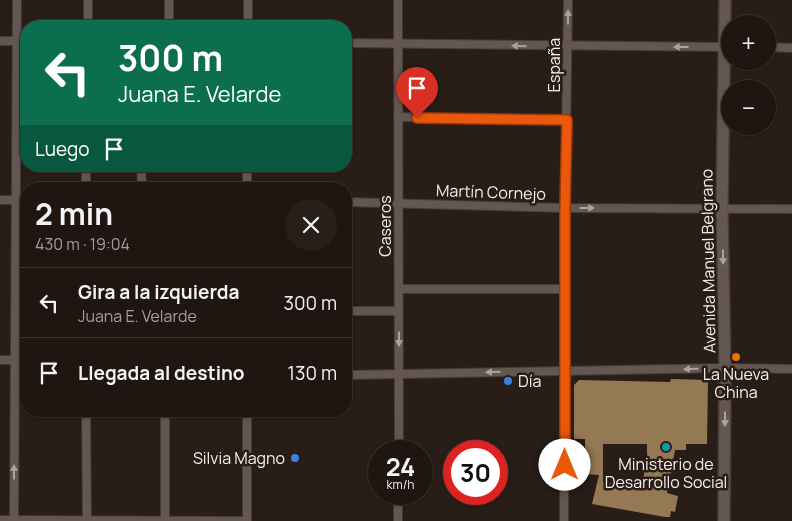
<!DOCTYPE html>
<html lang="es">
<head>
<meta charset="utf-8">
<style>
	:root { --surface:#1f1611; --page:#271f1a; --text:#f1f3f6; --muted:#a19f9f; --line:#3c3531 }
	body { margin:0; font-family:Manrope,sans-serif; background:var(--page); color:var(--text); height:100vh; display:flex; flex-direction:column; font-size:19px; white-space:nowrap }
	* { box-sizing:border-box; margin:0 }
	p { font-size:16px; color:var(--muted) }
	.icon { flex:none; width:28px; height:28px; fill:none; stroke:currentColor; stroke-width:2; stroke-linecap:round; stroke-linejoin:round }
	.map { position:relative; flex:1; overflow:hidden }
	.panel { position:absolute; left:20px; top:182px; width:332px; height:235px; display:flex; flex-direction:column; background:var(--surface); border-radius:20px; box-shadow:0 1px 4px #0004,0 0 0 1px var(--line) }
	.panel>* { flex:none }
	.hud { position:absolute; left:20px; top:20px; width:332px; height:152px; border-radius:20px; box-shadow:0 1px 4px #0004,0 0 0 1px var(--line); background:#0b6e4f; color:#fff; overflow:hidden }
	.tools { position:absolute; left:721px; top:15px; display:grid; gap:10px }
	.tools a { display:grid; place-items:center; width:55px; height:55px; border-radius:50%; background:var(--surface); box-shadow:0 1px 4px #0004,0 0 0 1px var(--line); font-size:25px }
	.speed { position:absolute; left:368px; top:440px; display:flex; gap:10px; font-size:25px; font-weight:700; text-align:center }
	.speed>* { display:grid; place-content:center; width:65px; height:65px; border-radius:50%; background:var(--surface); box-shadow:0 1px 4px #0004,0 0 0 1px var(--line); line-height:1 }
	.speed small { font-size:12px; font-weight:400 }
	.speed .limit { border:8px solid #d22; background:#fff; color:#111 }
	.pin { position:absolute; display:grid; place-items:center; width:42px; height:42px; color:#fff; margin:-51px -21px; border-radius:50% 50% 50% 0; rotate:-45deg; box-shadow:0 0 5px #0007 }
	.pin .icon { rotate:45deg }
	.me { position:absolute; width:55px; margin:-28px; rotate:0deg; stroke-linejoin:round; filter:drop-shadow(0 0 4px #0008) }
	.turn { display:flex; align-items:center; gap:18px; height:105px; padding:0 15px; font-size:22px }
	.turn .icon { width:65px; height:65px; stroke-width:2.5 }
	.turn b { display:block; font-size:35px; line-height:42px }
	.then { display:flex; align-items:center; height:48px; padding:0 15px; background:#0003; gap:10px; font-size:19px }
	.round { display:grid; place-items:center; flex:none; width:52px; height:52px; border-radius:26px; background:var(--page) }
	.overview { display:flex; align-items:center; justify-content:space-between; height:85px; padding:0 15px }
	h1 { font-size:30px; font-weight:700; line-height:38px }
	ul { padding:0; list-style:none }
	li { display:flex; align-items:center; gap:15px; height:70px; padding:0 15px; border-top:1px solid var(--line) }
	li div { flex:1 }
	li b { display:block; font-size:19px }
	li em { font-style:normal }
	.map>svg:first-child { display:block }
</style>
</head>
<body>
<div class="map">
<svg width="792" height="521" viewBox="0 0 792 521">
	<rect width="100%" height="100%" fill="#291d17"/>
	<!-- building -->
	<path fill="#957955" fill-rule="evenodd" d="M671,379L708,380L707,444H686V450H675L667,493L678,496L675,512L671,511L670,517H665L592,504L599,475L585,474V439H574V385L579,380L670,382ZM603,444H647V459L641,489L603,482Z"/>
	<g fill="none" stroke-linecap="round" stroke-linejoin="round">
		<defs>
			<g id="street">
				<path d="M398,0L399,451"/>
				<path d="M88,26V0"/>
				<path d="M169,26V0"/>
				<path d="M248,26V0"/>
				<path d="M0,41H26"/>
				<path d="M346,43L730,47"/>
				<path d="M768,47L792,48"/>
				<path d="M398,117L567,120"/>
				<path d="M141,166L142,185"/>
				<path d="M86,189V166"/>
				<path d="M247,189V166"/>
				<path d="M0,200H26"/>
				<path d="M346,202L565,208L792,209"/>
				<path d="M399,289H565"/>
				<path d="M346,311H398"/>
				<path d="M0,360H26"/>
				<path d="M346,375L725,368L792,369"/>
				<path d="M86,411L87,521"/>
				<path d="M247,411V521"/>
				<path d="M0,520L247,521"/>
				<path d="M14,521L17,0"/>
				<path d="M165,521V411"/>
				<path d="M398,521V494"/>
				<path d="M564,521L565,208L568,0"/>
			</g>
			<path id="secondary" d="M724,521L725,368L722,208L725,0"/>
		</defs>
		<!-- street casing -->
		<use href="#street" stroke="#443a37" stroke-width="10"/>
		<!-- secondary casing -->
		<use href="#secondary" stroke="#443a37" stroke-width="14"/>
		<!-- street -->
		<use href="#street" stroke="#645650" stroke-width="8"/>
		<!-- secondary -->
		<use href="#secondary" stroke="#645650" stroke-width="11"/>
	</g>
	<!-- one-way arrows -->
	<defs><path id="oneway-solid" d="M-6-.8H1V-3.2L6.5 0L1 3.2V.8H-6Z" transform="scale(1.25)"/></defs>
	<g fill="#aea29d">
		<use href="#oneway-solid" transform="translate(568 17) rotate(-89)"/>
		<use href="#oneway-solid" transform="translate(519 46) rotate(-179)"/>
		<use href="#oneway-solid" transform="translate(681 47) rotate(-180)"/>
		<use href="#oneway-solid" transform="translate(587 208)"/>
		<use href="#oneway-solid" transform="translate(723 257) rotate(89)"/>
		<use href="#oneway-solid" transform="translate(399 339) rotate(90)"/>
		<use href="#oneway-solid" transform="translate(691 369) rotate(179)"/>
		<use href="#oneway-solid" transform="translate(493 372) rotate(179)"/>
		<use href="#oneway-solid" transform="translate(725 419) rotate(90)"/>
		<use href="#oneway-solid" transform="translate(14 472) rotate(-90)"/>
	</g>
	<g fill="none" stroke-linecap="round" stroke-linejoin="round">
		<defs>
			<path id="route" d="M417,118L567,120L565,208V465"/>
		</defs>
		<!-- route casing -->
		<use href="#route" stroke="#983908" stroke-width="12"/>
		<!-- route -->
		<use href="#route" stroke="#ea580c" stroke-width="9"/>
	</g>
	<!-- markers -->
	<circle fill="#e8710a" stroke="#291d17" stroke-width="2" cx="736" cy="357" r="5"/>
	<g fill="#3f7fe0" stroke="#291d17" stroke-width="2">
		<circle cx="508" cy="381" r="5"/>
		<circle cx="295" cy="458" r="5"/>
	</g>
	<circle fill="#0f9aa8" stroke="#291d17" stroke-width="2" cx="666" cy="447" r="5"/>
	<g text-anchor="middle" stroke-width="5" stroke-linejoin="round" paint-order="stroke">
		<!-- street labels -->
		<g font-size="16" fill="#f7eeea" stroke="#291d17">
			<text transform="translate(554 65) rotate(-90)" y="6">España</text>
			<text transform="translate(491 192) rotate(2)" y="6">Martín Cornejo</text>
			<text transform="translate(385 226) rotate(-90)" y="6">Caseros</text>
			<text transform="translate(708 261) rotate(-91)" y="6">Avenida Manuel Belgrano</text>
		</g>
		<!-- poi labels -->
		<g font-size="16" fill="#f7eeea" stroke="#291d17">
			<text x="736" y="380">La Nueva<tspan x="736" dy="18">China</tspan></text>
			<text x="518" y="387" text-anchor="start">Día</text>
			<text x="285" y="464" text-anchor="end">Silvia Magno</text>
			<text x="666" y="470">Ministerio de<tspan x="666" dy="18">Desarrollo Social</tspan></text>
		</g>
	</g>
</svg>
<div class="tools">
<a>+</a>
<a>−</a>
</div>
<div class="speed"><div>24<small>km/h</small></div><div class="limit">30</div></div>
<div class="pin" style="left:417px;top:118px;background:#d93025"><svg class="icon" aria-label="arrive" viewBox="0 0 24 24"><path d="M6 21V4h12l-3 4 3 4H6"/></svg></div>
<svg class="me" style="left:565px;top:465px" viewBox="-20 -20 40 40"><circle r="19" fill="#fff"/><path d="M0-13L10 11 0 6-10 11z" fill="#ea580c"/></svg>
<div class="hud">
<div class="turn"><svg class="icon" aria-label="left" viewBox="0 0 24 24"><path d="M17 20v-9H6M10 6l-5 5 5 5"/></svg><div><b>300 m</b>Juana E. Velarde</div></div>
<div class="then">Luego<svg class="icon" aria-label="arrive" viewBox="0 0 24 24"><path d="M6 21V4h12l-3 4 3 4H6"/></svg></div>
</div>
<section class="panel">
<div class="overview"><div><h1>2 min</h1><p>430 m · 19:04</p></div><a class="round"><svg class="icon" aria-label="close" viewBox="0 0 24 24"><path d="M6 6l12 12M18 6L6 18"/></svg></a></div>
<ul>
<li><svg class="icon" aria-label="left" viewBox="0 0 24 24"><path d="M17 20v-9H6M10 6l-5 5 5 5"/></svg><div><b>Gira a la izquierda</b><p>Juana E. Velarde</p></div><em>300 m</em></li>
<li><svg class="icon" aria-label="arrive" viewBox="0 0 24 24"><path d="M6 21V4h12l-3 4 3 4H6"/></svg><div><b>Llegada al destino</b></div><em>130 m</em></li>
</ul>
</section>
</div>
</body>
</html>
